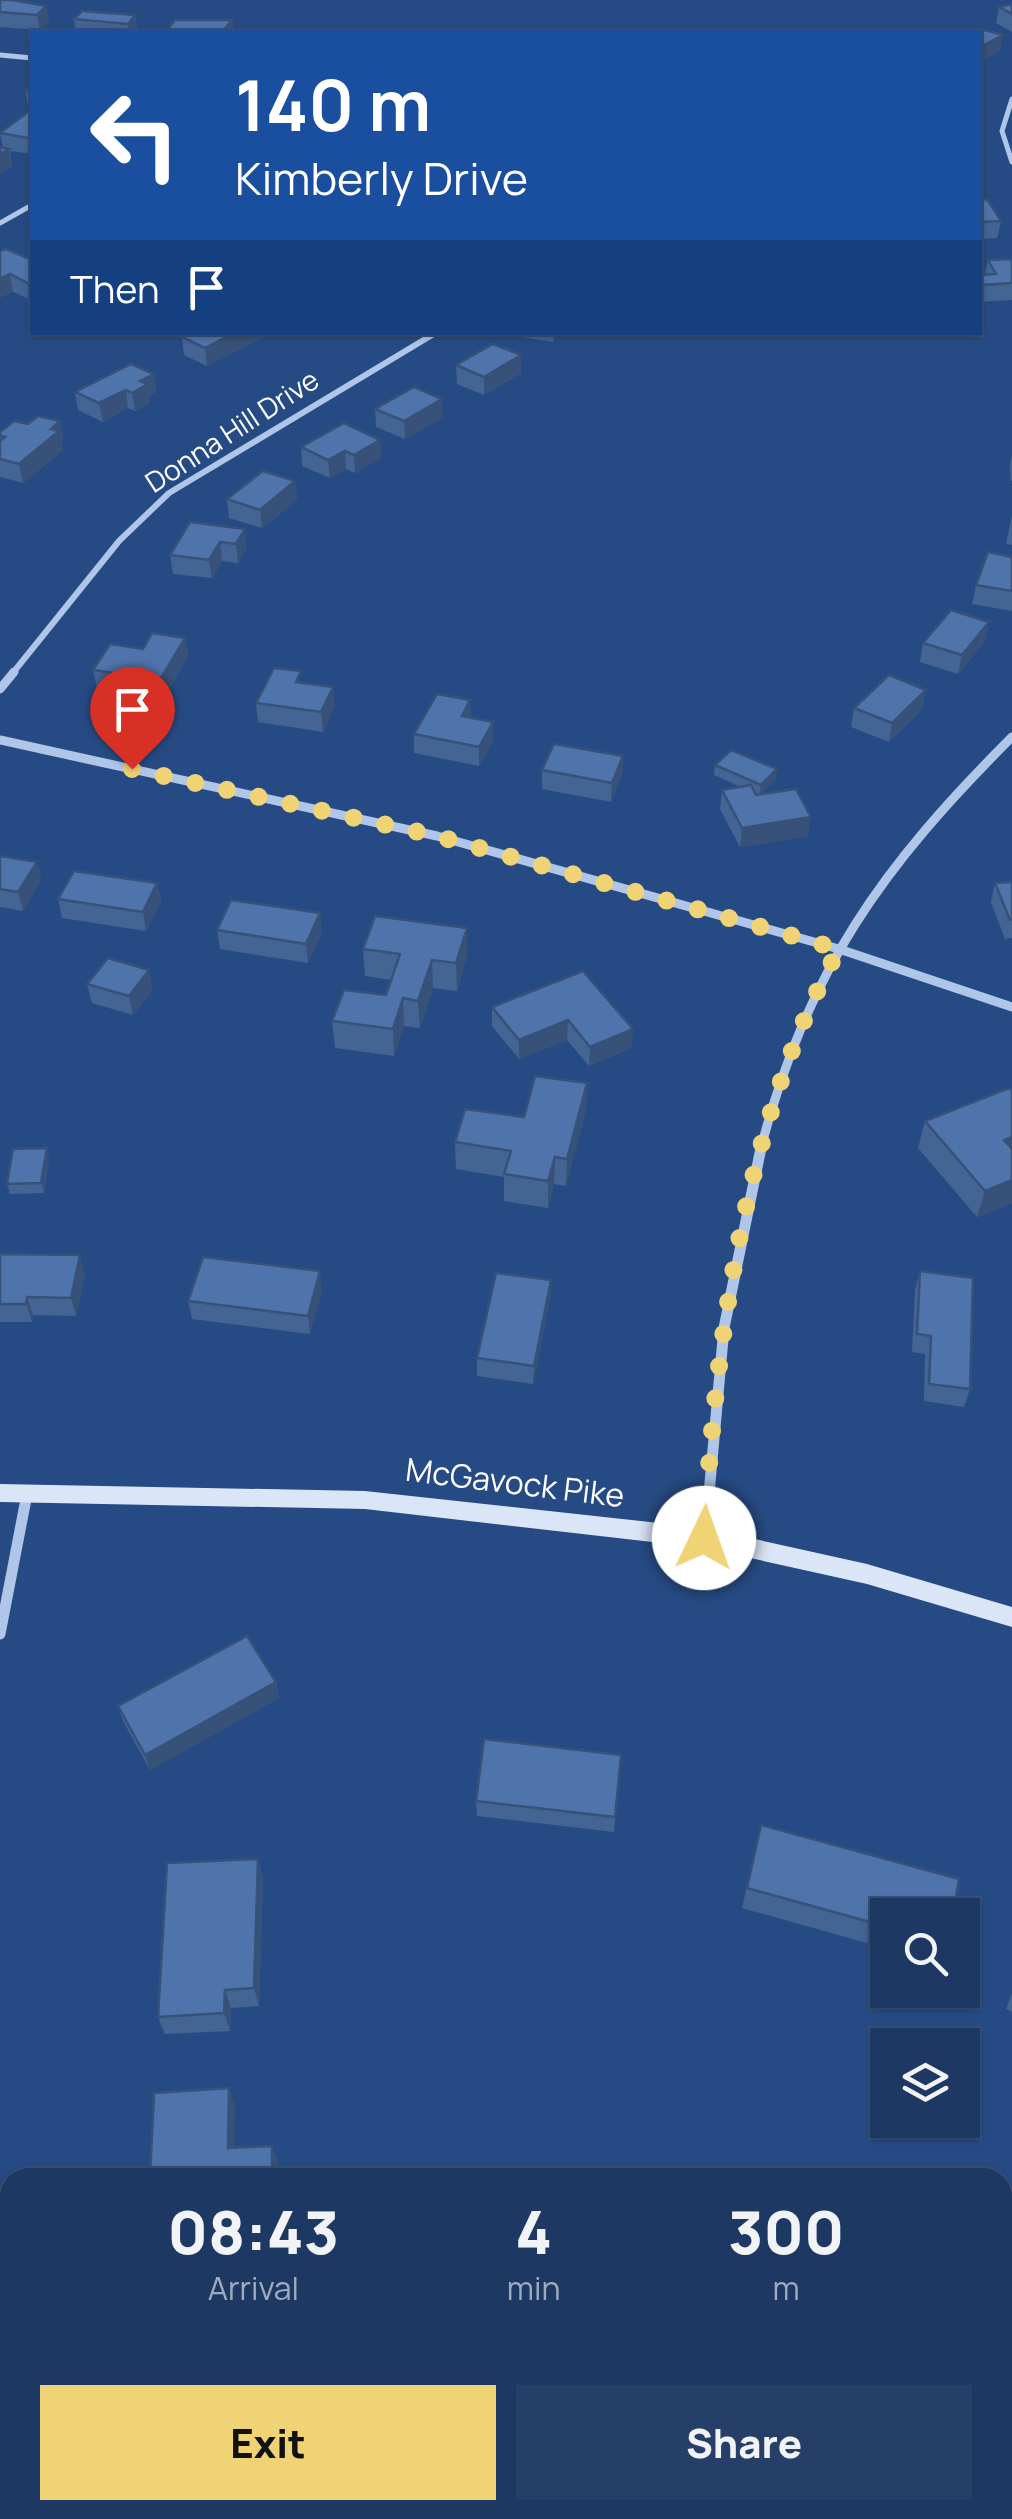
<!DOCTYPE html>
<html lang="en">
<head>
<meta charset="utf-8">
<style>
	:root { --surface:#1c3863; --page:#253f69; --text:#f1f3f6; --muted:#a0acbe; --line:#3a5278; --accent:#f0d375 }
	body { margin:0; font-family:Manrope,sans-serif; background:var(--page); color:var(--text); height:100vh; display:flex; flex-direction:column; font-size:38px; white-space:nowrap }
	* { box-sizing:border-box; margin:0 }
	p { font-size:32px; color:var(--muted) }
	.icon { flex:none; width:55px; height:55px; fill:none; stroke:currentColor; stroke-width:2; stroke-linecap:round; stroke-linejoin:round }
	.map { position:relative; flex:1; overflow:hidden }
	.side { position:absolute; left:0px; top:2168px; width:1012px; height:352px; display:flex; flex-direction:column; background:var(--surface); border-radius:30px 30px 0 0; box-shadow:0 2px 8px #0004,0 0 0 2px var(--line) }
	.side>* { flex:none }
	.guide { position:absolute; left:30px; top:30px; width:952px; height:305px; border-radius:0px; box-shadow:0 2px 8px #0004,0 0 0 2px var(--line); background:#1a4fa0; color:#fff; overflow:hidden }
	.controls { position:absolute; left:870px; top:1898px; display:grid; gap:20px }
	.controls a { display:grid; place-items:center; width:110px; height:110px; border-radius:0px; background:var(--surface); box-shadow:0 2px 8px #0004,0 0 0 2px var(--line); font-size:50px }
	.pin { position:absolute; display:grid; place-items:center; width:85px; height:85px; color:#fff; margin:-102px -42px; border-radius:50% 50% 50% 0; rotate:-45deg; box-shadow:0 0 10px #0007 }
	.pin .icon { rotate:45deg }
	.me { position:absolute; width:110px; margin:-55px; rotate:3deg; stroke-linejoin:round; filter:drop-shadow(0 0 8px #0008) }
	.turn { display:flex; align-items:center; gap:35px; height:210px; padding:0 40px; font-size:45px }
	.turn .icon { width:130px; height:130px; stroke-width:2.5 }
	.turn b { display:block; font-size:70px; line-height:85px }
	.then { display:flex; align-items:center; height:95px; padding:0 40px; background:#0003; gap:20px; font-size:38px }
	.eta { display:flex; justify-content:space-evenly; align-items:center; height:170px; text-align:center }
	.eta b { font-size:60px; font-weight:800; line-height:70px }
	.primary-button { display:flex; gap:20px; margin-top:auto; padding:20px 40px }
	.primary-button a { flex:1; height:115px; border-radius:0px; background:var(--accent); color:#111; font-size:40px; font-weight:800; line-height:115px; text-align:center }
	.primary-button a+a { background:var(--page); color:var(--text) }
	.map>svg:first-child { display:block }
</style>
</head>
<body>
<div class="map">
<svg width="1012" height="2519" viewBox="0 0 1012 2519">
	<rect width="100%" height="100%" fill="#264b84"/>
	<g fill="none" stroke-linecap="round" stroke-linejoin="round">
		<!-- minor-far3 -->
		<g stroke="#b0c6e8" stroke-width="5">
			<path d="M0,55L32,58"/>
			<path d="M1012,99L1002,131L1012,162"/>
			<path d="M0,223L32,205"/>
		</g>
		<!-- minor-far2 -->
		<path stroke="#b0c6e8" stroke-width="6" d="M12,674L119,541L169,493L437,332"/>
		<!-- minor-far1 -->
		<g stroke="#b0c6e8" stroke-width="9">
			<path d="M0,689L14,672"/>
			<path d="M0,740L437,836L839,949L1012,1007"/>
			<path d="M760,1151C808,969 881,868 1012,737"/>
		</g>
		<!-- minor -->
		<g stroke="#b0c6e8" stroke-width="11">
			<path d="M705,1538L724,1328L761,1148"/>
			<path d="M0,1634L27,1494"/>
		</g>
		<!-- secondary -->
		<path fill="#dae5f7" fill-rule="evenodd" d="M0,1484L365,1491L705,1528L867,1564L1012,1607V1627L867,1584L705,1548L365,1509L0,1502Z"/>
	</g>
	<!-- wall -->
	<g fill="#446494">
		<path d="M0,0L46,6L49,21L40,30L0,27Z"/>
		<path d="M1012,4V32L996,23L999,7Z"/>
		<path d="M135,15L138,31L136,32H76L74,19Z"/>
		<path d="M232,20L233,32H168V29Z"/>
		<path d="M32,88V111L28,106L25,89Z"/>
		<path d="M32,113V154L10,151L12,166L0,173V147H3L0,133Z"/>
		<path d="M980,200L1001,221L997,238L980,239Z"/>
		<path d="M0,251L32,260V300L13,292Z"/>
		<path d="M1012,259V300L980,302V275L985,274L988,260Z"/>
		<path d="M521,332H560L553,342L521,337Z"/>
		<path d="M272,333L207,366L184,355L182,337Z"/>
		<path d="M521,355V373L484,395L457,384L456,365Z"/>
		<path d="M154,374L156,392L149,396L150,403L135,411L128,408L103,422L78,410L75,392Z"/>
		<path d="M375,409L443,417L405,439L376,427Z"/>
		<path d="M60,421L63,440L61,441L63,450L23,483L0,477V432L28,424Z"/>
		<path d="M380,440L381,458L355,473L346,469L330,478L302,466L301,447Z"/>
		<path d="M1012,456V481H1011L1010,465Z"/>
		<path d="M295,481L297,500L262,528L229,518L227,499Z"/>
		<path d="M1012,516V545L1006,544Z"/>
		<path d="M190,522L247,548L238,563L222,561L212,578L173,574L170,555Z"/>
		<path d="M1012,557V611L972,604L976,585Z"/>
		<path d="M185,638L188,657L163,699L97,689L93,670L143,649Z"/>
		<path d="M985,641L958,674L920,662L923,643Z"/>
		<path d="M302,683L335,706L323,732L258,722L256,703Z"/>
		<path d="M470,700L471,718L493,722V741L479,766L414,753V734Z"/>
		<path d="M854,708L922,709L889,742L851,727Z"/>
		<path d="M623,756L622,775L611,802L542,789V770Z"/>
		<path d="M715,765L776,779L759,795L755,793L756,795L808,836L740,847L720,809L722,790L741,787L714,775Z"/>
		<path d="M0,856L37,862L41,881L23,911L0,907Z"/>
		<path d="M1012,882V938L1005,939L991,902L995,883Z"/>
		<path d="M157,883L161,902L146,931L62,918L58,899Z"/>
		<path d="M467,928V956L457,991L433,988L420,1028L404,1026L394,1056L335,1048L332,1021L386,995L391,980L365,976L363,949Z"/>
		<path d="M217,930L322,932L308,963L220,949Z"/>
		<path d="M87,984L153,990L133,1015L92,1003Z"/>
		<path d="M492,1007L633,1029L631,1048L589,1066L567,1040L519,1059L492,1026Z"/>
		<path d="M587,1083L586,1110L566,1186L554,1184L548,1208L504,1201V1177L456,1169L455,1142L524,1117Z"/>
		<path d="M925,1121L1012,1203L977,1217L918,1148Z"/>
		<path d="M49,1158L44,1193L10,1194L7,1184Z"/>
		<path d="M0,1254L85,1274L76,1316L33,1315L32,1322H0Z"/>
		<path d="M920,1271L970,1389L964,1407L924,1401L925,1354L912,1352L915,1290Z"/>
		<path d="M551,1280L550,1299L533,1384L477,1376V1358Z"/>
		<path d="M322,1290L310,1334L192,1319L188,1301Z"/>
		<path d="M276,1682L279,1698L150,1770L123,1721L118,1706Z"/>
		<path d="M621,1755L614,1832L477,1816L476,1801Z"/>
		<path d="M761,1825L888,1915V1949L742,1908Z"/>
		<path d="M258,1859L263,1879L259,2006L231,2008L230,2031L165,2034L158,2017Z"/>
		<path d="M1012,1994V2012L1006,2009Z"/>
	</g>
	<!-- shaded-wall -->
	<g fill="#375178">
		<path d="M46,6L49,21L40,30L37,15Z"/>
		<path d="M135,15L138,31L136,32H129L128,24Z"/>
		<path d="M232,20L233,32H222Z"/>
		<path d="M1003,35L1000,51L980,62V47Z"/>
		<path d="M32,135V154L31,155L28,138Z"/>
		<path d="M9,149L12,166L0,173V154Z"/>
		<path d="M10,274L13,292L0,298V279Z"/>
		<path d="M32,281V300L28,283Z"/>
		<path d="M236,332L272,333L207,366L205,348Z"/>
		<path d="M553,332H560L553,342Z"/>
		<path d="M521,355V373L484,395V377Z"/>
		<path d="M154,374L156,392L149,396L150,403L135,411L132,393L140,381Z"/>
		<path d="M126,390L128,408L103,422L99,403Z"/>
		<path d="M442,399L443,417L405,439L404,421Z"/>
		<path d="M60,421L63,440L61,441L63,450L23,483L19,464L51,429Z"/>
		<path d="M380,440L381,458L355,473L354,455Z"/>
		<path d="M345,451L346,469L330,478L328,460Z"/>
		<path d="M295,481L297,500L262,528L260,510Z"/>
		<path d="M245,529L247,548L238,563L236,544Z"/>
		<path d="M220,542L222,561L212,578L209,560Z"/>
		<path d="M989,622L985,641L958,674L962,655Z"/>
		<path d="M185,638L188,657L163,699L160,680Z"/>
		<path d="M333,687L335,706L323,732L321,712Z"/>
		<path d="M926,690L922,709L889,742L892,723Z"/>
		<path d="M470,700L471,719L462,716Z"/>
		<path d="M493,722V741L479,766V747Z"/>
		<path d="M623,756L622,775L611,802L612,783Z"/>
		<path d="M777,769L776,779L759,795L761,785Z"/>
		<path d="M811,817L808,836L740,847L742,828Z"/>
		<path d="M37,862L41,881L23,911L18,892Z"/>
		<path d="M157,883L161,902L146,931L143,912Z"/>
		<path d="M320,913L322,932L308,963L306,944Z"/>
		<path d="M467,928V956L457,991L456,963Z"/>
		<path d="M432,960L433,988L420,1028L418,1001Z"/>
		<path d="M149,970L153,990L133,1015L129,996Z"/>
		<path d="M403,998L404,1026L394,1056L393,1029Z"/>
		<path d="M568,1020L567,1040L519,1059V1040Z"/>
		<path d="M633,1029L631,1048L589,1066L590,1047Z"/>
		<path d="M587,1083L586,1110L566,1186L567,1159Z"/>
		<path d="M1012,1137V1161L1004,1140Z"/>
		<path d="M47,1148L49,1158L44,1193L41,1183Z"/>
		<path d="M555,1157L554,1184L548,1208V1181Z"/>
		<path d="M1012,1180V1203L977,1217L985,1191Z"/>
		<path d="M80,1255L85,1274L76,1316L71,1298Z"/>
		<path d="M320,1271L322,1290L310,1334L308,1316Z"/>
		<path d="M551,1280L550,1299L533,1384L534,1366Z"/>
		<path d="M27,1297L33,1315L32,1322L26,1304Z"/>
		<path d="M276,1682L279,1698L150,1770L145,1755Z"/>
		<path d="M258,1859L263,1879L259,2006L254,1988Z"/>
		<path d="M225,1990L231,2008L230,2031L224,2013Z"/>
		<path d="M229,2088L235,2105L234,2164L228,2148Z"/>
		<path d="M272,2146L278,2161V2178H272Z"/>
		<rect x="272" y="2510" width="6" height="9"/>
	</g>
	<!-- building -->
	<g fill="#4f74ac" stroke="#375178" stroke-width="2.5">
		<path d="M0,0H12L46,6L37,15L0,12Z"/>
		<path d="M1012,4V14L999,7Z"/>
		<path d="M82,11L135,15L128,24L74,19Z"/>
		<path d="M175,20H232L222,32L168,29Z"/>
		<path d="M981,29L1003,35L980,47V32H974Z"/>
		<path d="M32,88V97L25,89Z"/>
		<path d="M28,112L32,113V135L28,138L0,133Z"/>
		<path d="M0,147L9,149L0,154Z"/>
		<path d="M987,199L1001,221L980,222V200Z"/>
		<path d="M6,249L32,260V281L28,283L10,274L0,279V251Z"/>
		<path d="M1012,259V283L982,285L980,281V275L996,274L988,260Z"/>
		<path d="M192,332H236L205,348L182,337Z"/>
		<path d="M493,344L521,355L484,377L456,365Z"/>
		<path d="M131,364L154,374L140,381L148,384L132,393L126,390L99,403L75,392Z"/>
		<path d="M414,387L442,399L404,421L375,409Z"/>
		<path d="M38,416L60,421L51,429L59,431L19,464L0,459V441L5,437L0,436V432L14,421L28,424Z"/>
		<path d="M344,423L380,440L354,455L345,451L328,460L301,447Z"/>
		<path d="M263,471L295,481L260,510L227,499Z"/>
		<path d="M190,522L245,529L236,544L220,542L209,560L170,555Z"/>
		<path d="M988,552L1012,557V591L976,585Z"/>
		<path d="M951,610L989,622L962,655L923,643Z"/>
		<path d="M152,633L185,638L160,680L93,670L110,644L143,649Z"/>
		<path d="M274,668L301,671L296,682L333,687L321,712L256,703Z"/>
		<path d="M889,675L926,690L892,723L854,708Z"/>
		<path d="M437,694L470,700L462,716L493,722L479,747L414,734Z"/>
		<path d="M554,744L623,756L612,783L542,770Z"/>
		<path d="M731,750L777,769L761,785L715,765Z"/>
		<path d="M751,785L756,795L796,789L811,817L742,828L722,790Z"/>
		<path d="M0,856L37,862L18,892L0,889Z"/>
		<path d="M74,871L157,883L143,912L58,899Z"/>
		<path d="M1012,882V919L1010,920L995,883Z"/>
		<path d="M231,900L320,913L306,944L217,930Z"/>
		<path d="M375,916L467,928L456,963L432,960L418,1001L403,998L393,1029L332,1021L344,990L386,995L400,954L363,949Z"/>
		<path d="M108,958L149,970L129,996L87,984Z"/>
		<path d="M583,971L633,1029L590,1047L568,1020L519,1040L492,1007Z"/>
		<path d="M535,1076L587,1083L567,1159L555,1157L548,1181L504,1174L511,1151L455,1142L465,1109L524,1117Z"/>
		<path d="M1009,1088L1012,1091V1137L1004,1140L1012,1149V1180L985,1191L925,1121Z"/>
		<path d="M47,1148L41,1183L7,1184L13,1149Z"/>
		<path d="M0,1254L80,1255L71,1298L27,1297L26,1304H0Z"/>
		<path d="M203,1257L320,1271L308,1316L188,1301Z"/>
		<path d="M920,1271L973,1278L970,1389L929,1384L931,1336L917,1334Z"/>
		<path d="M496,1273L551,1280L534,1366L477,1358Z"/>
		<path d="M247,1636L276,1682L145,1755L118,1706Z"/>
		<path d="M484,1739L621,1755L615,1817L476,1801Z"/>
		<path d="M761,1825L959,1879L953,1915H888V1927L747,1888Z"/>
		<path d="M258,1859L254,1988L225,1990L224,2013L158,2017L167,1863Z"/>
		<path d="M229,2088L228,2148L272,2146V2178H150L154,2093Z"/>
		<path d="M115,2510H272V2519H114Z"/>
	</g>
	<g fill="none" stroke-linecap="round" stroke-linejoin="round">
		<!-- route -->
		<path stroke="#f0d375" stroke-width="18" stroke-dasharray="0 32.4" d="M132,769L437,836L839,949C744,1119 715,1346 704,1538"/>
	</g>
	<g text-anchor="middle" stroke-width="9" stroke-linejoin="round" paint-order="stroke">
		<!-- far-street labels -->
		<g font-size="28" fill="#fff" stroke="#264b84">
			<text transform="translate(232 431) rotate(-33)" y="10">Donna Hill Drive</text>
		</g>
		<!-- street labels -->
		<g font-size="32" fill="#fff" stroke="#264b84">
			<text transform="translate(515 1483) rotate(7)" y="11">McGavock Pike</text>
		</g>
	</g>
</svg>
<div class="controls">
<a><svg class="icon" aria-label="search" viewBox="0 0 24 24"><circle cx="10" cy="10" r="6"/><path d="M15 15l6 6"/></svg></a>
<a><svg class="icon" aria-label="layers" viewBox="0 0 24 24"><path d="M12 4l9 5-9 5-9-5zM3 14l9 5 9-5"/></svg></a>
</div>
<div class="pin" style="left:132px;top:769px;background:#d93025"><svg class="icon" aria-label="arrive" viewBox="0 0 24 24"><path d="M6 21V4h12l-3 4 3 4H6"/></svg></div>
<svg class="me" style="left:704px;top:1538px" viewBox="-20 -20 40 40"><circle r="19" fill="#fff"/><path d="M0-13L10 11 0 6-10 11z" fill="#f0d375"/></svg>
<div class="guide">
<div class="turn"><svg class="icon" aria-label="left" viewBox="0 0 24 24"><path d="M17 20v-9H6M10 6l-5 5 5 5"/></svg><div><b>140 m</b>Kimberly Drive</div></div>
<div class="then">Then<svg class="icon" aria-label="arrive" viewBox="0 0 24 24"><path d="M6 21V4h12l-3 4 3 4H6"/></svg></div>
</div>
<section class="side">
<div class="eta">
<div><b>08:43</b><p>Arrival</p></div>
<div><b>4</b><p>min</p></div>
<div><b>300</b><p>m</p></div>
</div>
<div class="primary-button"><a>Exit</a><a>Share</a></div>
</section>
</div>
</body>
</html>
